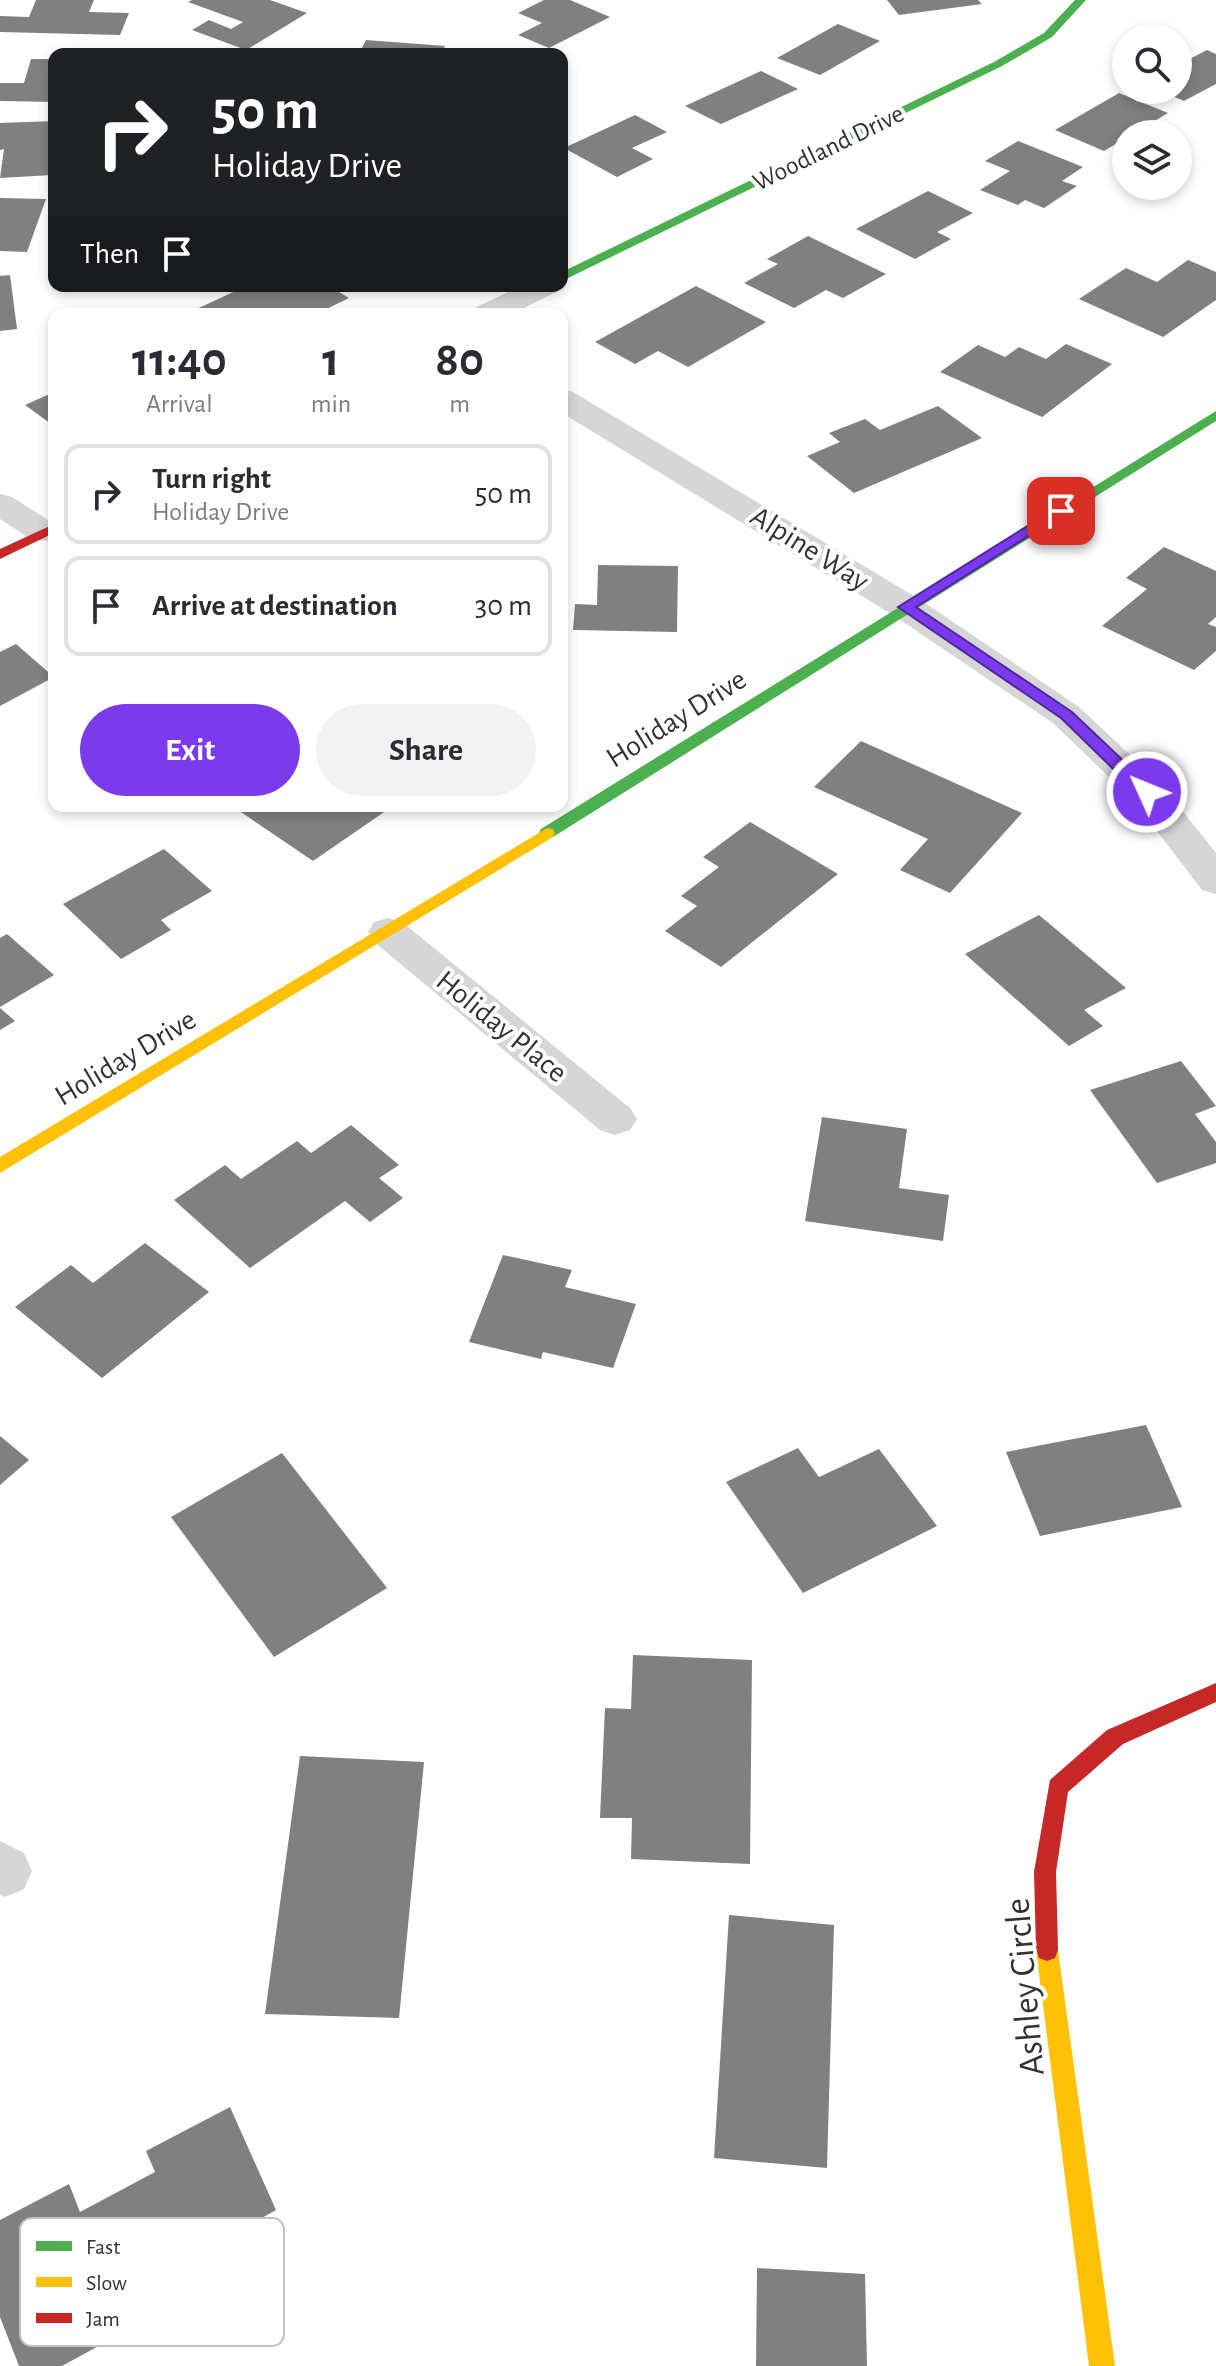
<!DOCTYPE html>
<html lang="en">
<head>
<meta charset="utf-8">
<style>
	:root { --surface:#fff; --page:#f2f2f3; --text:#2b2b33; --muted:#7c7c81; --line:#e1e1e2; --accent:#7c3aed }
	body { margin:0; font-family:"Alegreya Sans",sans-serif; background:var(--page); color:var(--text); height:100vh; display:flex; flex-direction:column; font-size:30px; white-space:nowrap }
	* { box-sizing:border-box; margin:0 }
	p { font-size:26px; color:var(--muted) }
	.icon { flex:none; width:44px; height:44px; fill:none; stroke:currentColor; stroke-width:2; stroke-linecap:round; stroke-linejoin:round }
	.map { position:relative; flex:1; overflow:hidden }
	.side { position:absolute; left:48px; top:308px; width:520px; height:504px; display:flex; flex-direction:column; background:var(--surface); border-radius:16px; box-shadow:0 4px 12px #0003 }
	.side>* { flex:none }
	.top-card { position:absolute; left:48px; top:48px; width:520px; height:244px; border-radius:16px; box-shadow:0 4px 12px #0003; background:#202124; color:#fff; overflow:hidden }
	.controls { position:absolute; left:1112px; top:24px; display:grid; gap:16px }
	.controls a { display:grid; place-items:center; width:80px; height:80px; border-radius:50%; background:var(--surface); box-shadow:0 4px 12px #0003; font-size:40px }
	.pin { position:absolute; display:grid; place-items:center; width:68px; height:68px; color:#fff; margin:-34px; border-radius:16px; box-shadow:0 4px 12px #0006 }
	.me { position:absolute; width:88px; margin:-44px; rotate:314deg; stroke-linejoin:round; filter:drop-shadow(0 0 6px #0008) }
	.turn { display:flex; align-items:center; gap:28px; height:168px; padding:0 32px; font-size:36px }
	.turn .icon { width:104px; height:104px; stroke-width:2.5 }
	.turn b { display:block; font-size:56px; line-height:68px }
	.then { display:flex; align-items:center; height:76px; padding:0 32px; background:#0003; gap:16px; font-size:30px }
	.eta { display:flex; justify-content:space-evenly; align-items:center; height:136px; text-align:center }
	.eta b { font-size:48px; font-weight:600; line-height:56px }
	.primary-button { display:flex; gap:16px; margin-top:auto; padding:16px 32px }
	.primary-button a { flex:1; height:92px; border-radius:48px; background:var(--accent); color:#fff; font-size:32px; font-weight:600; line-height:92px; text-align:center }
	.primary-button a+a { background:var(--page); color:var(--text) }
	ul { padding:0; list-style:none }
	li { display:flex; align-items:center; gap:24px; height:100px; margin:0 16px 12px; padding:0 16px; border:4px solid var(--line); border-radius:16px }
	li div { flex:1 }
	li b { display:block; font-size:30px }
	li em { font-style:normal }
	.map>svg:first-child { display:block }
</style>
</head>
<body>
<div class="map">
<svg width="1216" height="2366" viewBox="0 0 1216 2366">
	<rect width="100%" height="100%" fill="#fff"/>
	<!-- building -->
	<g fill="#808080">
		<path d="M36,0H94L89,12L129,13L120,35L0,32V16L29,17Z"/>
		<path d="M192,0H270L307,13L246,50L192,30L209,20L231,29L243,22L188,2Z"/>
		<path d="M544,0H570L610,17L549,48L518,35L542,23L518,13Z"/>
		<path d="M887,0H978L982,4L899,15Z"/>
		<path d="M838,24L880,41L820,75L777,58Z"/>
		<path d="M366,40L445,46L441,54H359Z"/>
		<path d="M1207,50L1216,54V84L1184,101L1158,90H1178V65Z"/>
		<path d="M31,59H54V102L0,101V83H24Z"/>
		<path d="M761,71L798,89L721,124L685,106Z"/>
		<path d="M1119,93L1168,113L1133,134H1126V138L1104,151L1055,130Z"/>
		<path d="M635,115L667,132L632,148L653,159L617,177L564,148Z"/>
		<path d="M54,121L52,175L0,178L4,149L0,150V123Z"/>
		<path d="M1018,141L1083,167L1062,181L1077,186L1044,208L1025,200L1018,205L980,190L1010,171L985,161Z"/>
		<path d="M928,191L973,213L937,232L951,239L915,259L856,229Z"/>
		<path d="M0,198L46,199L27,252L0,251Z"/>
		<path d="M808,236L886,274L843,298L826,290L794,308L744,283L778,264L767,259Z"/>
		<path d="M1188,260L1216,272V300L1163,337L1079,299L1126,268L1157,282Z"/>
		<path d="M10,275L17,329L0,331V276Z"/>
		<path d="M246,286H329L349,298L316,314H290L282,309L272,314H186Z"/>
		<path d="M696,286L766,322L688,367L658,351L635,364L595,342Z"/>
		<path d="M1066,344L1112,364L1042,417L940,372L978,345L1005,357L1019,347L1046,359Z"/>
		<path d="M54,392V426L25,405Z"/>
		<path d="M938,406L982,438L854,493L807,456L840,442L829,433L865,419L880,430Z"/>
		<path d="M1164,547L1216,571V617L1208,624L1216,627V651L1194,670L1102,626L1147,589L1126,578Z"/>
		<path d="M598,565L678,566L677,632L573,630L575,604L597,605Z"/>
		<path d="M16,644L54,677L0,706V652Z"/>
		<path d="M861,741L1022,813L950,893L900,870L928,839L814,787Z"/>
		<path d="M232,806H393L313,861Z"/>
		<path d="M750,822L838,874L721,967L665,931L697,906L681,896L719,867L703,857Z"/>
		<path d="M164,849L212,891L161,920L171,930L121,959L63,904Z"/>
		<path d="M1039,915L1126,988L1084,1010L1103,1026L1069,1046L965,954Z"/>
		<path d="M7,934L54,975L0,1007V938Z"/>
		<path d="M0,1008L15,1021L0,1030Z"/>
		<path d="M1181,1061L1216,1106L1195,1114L1216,1142V1163L1157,1183L1090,1090Z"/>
		<path d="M822,1117L907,1129L899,1188L949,1195L943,1241L805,1221Z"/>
		<path d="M351,1125L399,1165L379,1178L403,1198L370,1222L345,1201L250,1268L174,1200L225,1165L241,1179L297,1141L311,1153Z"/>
		<path d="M145,1243L209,1292L102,1378L15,1307L71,1265L93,1283Z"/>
		<path d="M503,1255L572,1270L565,1287L636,1304L613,1368L543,1352L541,1359L469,1342Z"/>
		<path d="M1146,1425L1182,1507L1040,1536L1006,1452Z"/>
		<path d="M0,1436L29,1460L0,1485Z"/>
		<path d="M798,1448L819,1477L879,1449L937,1526L803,1593L726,1482Z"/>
		<path d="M282,1453L387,1588L274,1657L171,1517Z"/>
		<path d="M633,1655L752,1660L750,1864L631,1859L632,1818H600L605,1708L631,1709Z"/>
		<path d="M300,1756L424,1762L399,2018L265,2014Z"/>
		<path d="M729,1915L834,1925L827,2168L714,2158Z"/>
		<path d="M230,2107L276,2210L169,2269L181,2301L62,2366H19L0,2317V2220L69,2184L80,2212L155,2172L146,2151Z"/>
		<path d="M757,2268L865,2274L867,2366H756Z"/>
	</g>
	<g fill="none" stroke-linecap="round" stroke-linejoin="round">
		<!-- street -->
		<g fill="#d6d6d6" fill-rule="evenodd">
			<path d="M521,286H560L556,292L512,314H471L476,307Z"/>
			<path d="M562,389L573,392L919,599L1079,707L1160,783L1216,853V894L1202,890L1134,801L1053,723L893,615L562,413Z"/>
			<path d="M0,494L12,497L54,524V541L32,540L0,519Z"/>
			<path d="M388,918L402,922L630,1108L637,1119L630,1130L615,1135L600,1130L374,942L368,932L374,922Z"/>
			<path d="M0,1841L24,1853L32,1871L24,1889L5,1897L0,1895Z"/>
		</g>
		<!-- fast -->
		<g fill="#4caf50" fill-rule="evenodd">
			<path d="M1075,0H1086L1052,37L1002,66L562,281V272L994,62L1044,33Z"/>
			<path d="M1216,411V421L553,837H541L539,833L541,829Z"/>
		</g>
		<!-- slow -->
		<g fill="#ffc107" fill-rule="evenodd">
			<path d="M547,828L553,829L555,833L553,837L0,1173V1157Z"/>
			<path d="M1047,1939L1055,1942L1058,1950L1115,2366H1089L1036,1950L1039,1942Z"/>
		</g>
		<!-- jam -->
		<g fill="#c62828" fill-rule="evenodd">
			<path d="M54,524V533L0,559V549Z"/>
			<path d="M1216,1683V1702L1123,1744L1068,1792L1056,1872L1058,1950L1055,1958L1047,1961L1039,1958L1036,1950L1034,1872L1050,1780L1107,1730Z"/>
		</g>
	</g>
	<!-- route -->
	<path fill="#7c3aed" stroke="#51269a" stroke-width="2" d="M1056,508L1068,511L916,607L1072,712L1152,788V796H1141L1061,718L898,607Z"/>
	<g text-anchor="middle" stroke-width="8" stroke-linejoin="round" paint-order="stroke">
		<!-- far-street labels -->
		<g font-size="26" fill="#323232" stroke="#fff">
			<text transform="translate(828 147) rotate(-26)" y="9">Woodland Drive</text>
		</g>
		<!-- street labels -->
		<g font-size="30" fill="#323232" stroke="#fff">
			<text transform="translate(810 548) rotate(32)" y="10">Alpine Way</text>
			<text transform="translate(676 718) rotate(-32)" y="10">Holiday Drive</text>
			<text transform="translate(502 1026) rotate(39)" y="10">Holiday Place</text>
			<text transform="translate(125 1057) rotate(-31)" y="10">Holiday Drive</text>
		</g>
		<!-- near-street labels -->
		<g font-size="36" fill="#323232" stroke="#fff">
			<text transform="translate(1023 1987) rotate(-95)" y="13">Ashley Circle</text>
		</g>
	</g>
	<!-- legend -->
	<rect x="20" y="2218" width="264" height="128" rx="12" fill="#fff" stroke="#c2c2c2" stroke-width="2"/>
	<rect x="36" y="2241" width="36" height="10" fill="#4caf50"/>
	<rect x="36" y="2277" width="36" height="10" fill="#ffc107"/>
	<rect x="36" y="2313" width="36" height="10" fill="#c62828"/>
	<g font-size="22" fill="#323232">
		<text x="86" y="2254">Fast</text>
		<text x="86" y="2290">Slow</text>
		<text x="86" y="2326">Jam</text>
	</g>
</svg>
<div class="controls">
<a><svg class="icon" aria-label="search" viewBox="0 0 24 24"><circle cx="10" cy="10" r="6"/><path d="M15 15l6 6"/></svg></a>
<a><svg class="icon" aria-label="layers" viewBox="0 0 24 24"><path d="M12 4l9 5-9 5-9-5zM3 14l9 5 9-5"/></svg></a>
</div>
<div class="pin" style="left:1061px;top:511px;background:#d93025"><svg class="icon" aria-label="arrive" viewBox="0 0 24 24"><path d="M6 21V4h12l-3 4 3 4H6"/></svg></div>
<svg class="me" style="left:1147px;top:792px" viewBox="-20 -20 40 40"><circle r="17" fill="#7c3aed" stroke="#fff" stroke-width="3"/><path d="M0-11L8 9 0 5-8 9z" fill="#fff"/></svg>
<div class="top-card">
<div class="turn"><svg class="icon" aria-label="right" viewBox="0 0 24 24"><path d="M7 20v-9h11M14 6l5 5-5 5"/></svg><div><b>50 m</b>Holiday Drive</div></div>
<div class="then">Then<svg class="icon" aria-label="arrive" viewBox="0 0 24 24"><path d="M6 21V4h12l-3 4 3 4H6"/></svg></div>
</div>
<section class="side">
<div class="eta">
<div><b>11:40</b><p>Arrival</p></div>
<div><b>1</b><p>min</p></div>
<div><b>80</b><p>m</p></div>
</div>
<ul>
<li><svg class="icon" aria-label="right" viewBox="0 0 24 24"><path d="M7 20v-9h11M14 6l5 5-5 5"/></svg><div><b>Turn right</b><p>Holiday Drive</p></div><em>50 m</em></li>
<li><svg class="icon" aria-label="arrive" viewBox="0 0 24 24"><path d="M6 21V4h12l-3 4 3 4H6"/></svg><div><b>Arrive at destination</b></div><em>30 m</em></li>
</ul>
<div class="primary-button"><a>Exit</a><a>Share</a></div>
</section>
</div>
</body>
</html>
